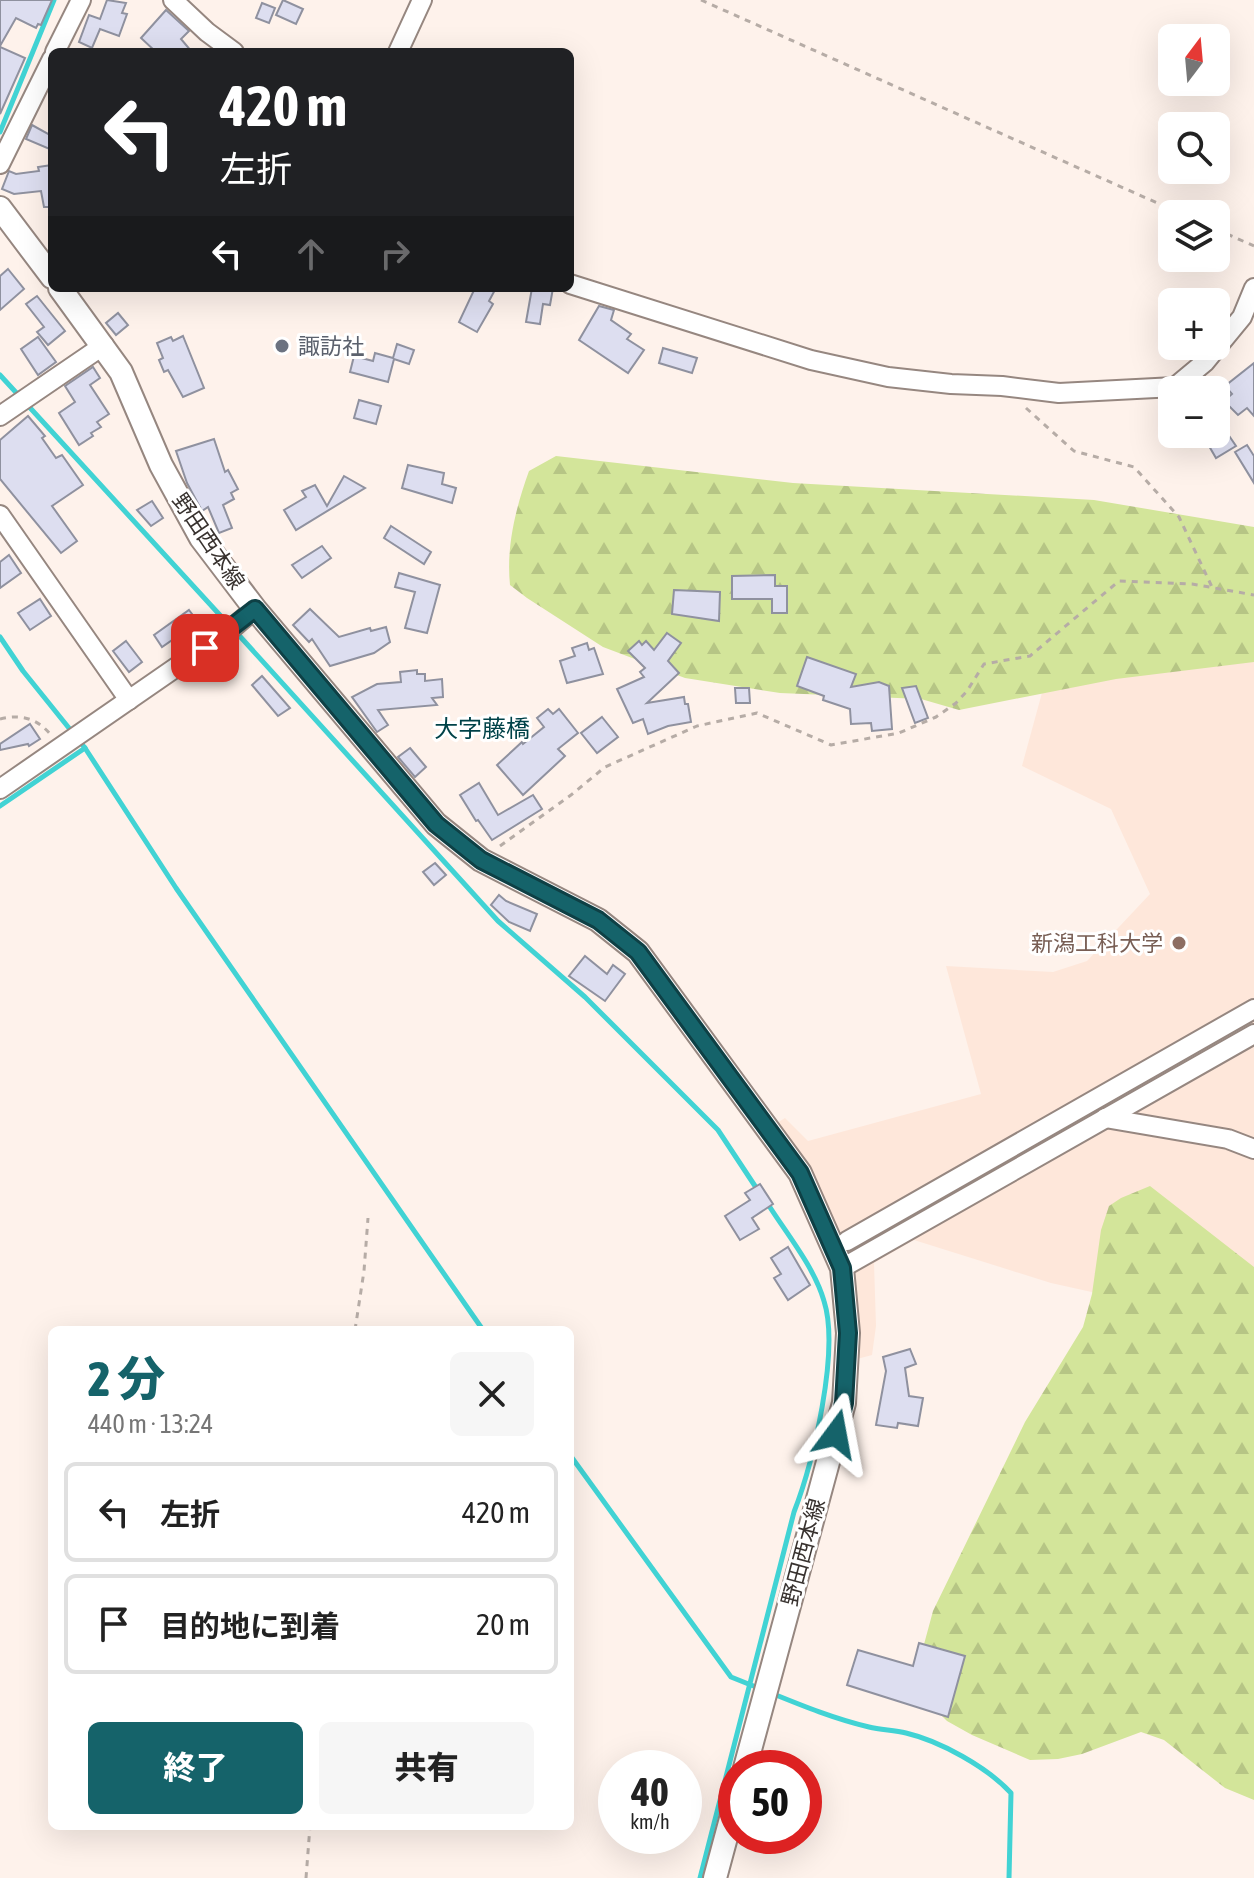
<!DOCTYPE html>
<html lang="ja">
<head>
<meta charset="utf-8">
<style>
	:root { --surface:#fff; --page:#f6f6f6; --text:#222; --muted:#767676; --line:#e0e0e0; --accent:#15636a }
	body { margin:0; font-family:"Asap Condensed","Noto Sans JP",sans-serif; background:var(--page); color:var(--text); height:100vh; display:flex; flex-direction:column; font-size:30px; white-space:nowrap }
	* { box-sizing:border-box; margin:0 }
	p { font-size:26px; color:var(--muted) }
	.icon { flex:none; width:44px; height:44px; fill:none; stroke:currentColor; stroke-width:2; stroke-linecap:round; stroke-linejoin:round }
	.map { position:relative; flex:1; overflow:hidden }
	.side { position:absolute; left:48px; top:1326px; width:526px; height:504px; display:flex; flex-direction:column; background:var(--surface); border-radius:12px; box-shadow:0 8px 32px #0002 }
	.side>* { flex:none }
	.guide { position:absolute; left:48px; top:48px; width:526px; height:244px; border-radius:12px; box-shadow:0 8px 32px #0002; background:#202124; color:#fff; overflow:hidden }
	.needle { width:52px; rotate:16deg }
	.buttons { position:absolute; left:1158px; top:24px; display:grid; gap:16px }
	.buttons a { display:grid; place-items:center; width:72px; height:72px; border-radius:12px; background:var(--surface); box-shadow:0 8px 32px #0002; font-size:40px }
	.speed { position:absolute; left:598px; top:1750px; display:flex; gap:16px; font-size:40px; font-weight:700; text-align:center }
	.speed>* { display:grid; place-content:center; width:104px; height:104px; border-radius:50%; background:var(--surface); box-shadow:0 8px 32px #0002; line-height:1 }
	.speed small { font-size:20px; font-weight:400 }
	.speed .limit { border:12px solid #d22; background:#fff; color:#111 }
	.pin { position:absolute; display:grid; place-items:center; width:68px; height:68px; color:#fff; margin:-34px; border-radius:16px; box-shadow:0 4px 12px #0006 }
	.me { position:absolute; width:88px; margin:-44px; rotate:13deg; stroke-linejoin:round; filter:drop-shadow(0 0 6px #0008) }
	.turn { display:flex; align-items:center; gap:28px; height:168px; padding:0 40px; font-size:36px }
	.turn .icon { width:104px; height:104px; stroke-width:2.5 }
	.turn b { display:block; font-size:56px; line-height:68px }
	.lanes { display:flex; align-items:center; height:76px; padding:0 40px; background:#0003; justify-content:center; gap:40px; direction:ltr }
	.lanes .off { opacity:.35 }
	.round { display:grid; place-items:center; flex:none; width:84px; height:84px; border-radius:12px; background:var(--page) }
	.summary { display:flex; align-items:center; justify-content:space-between; height:136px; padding:0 40px }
	h1 { font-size:48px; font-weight:800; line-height:60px; color:var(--accent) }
	.action { display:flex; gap:16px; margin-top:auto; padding:16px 40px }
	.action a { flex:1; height:92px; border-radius:12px; background:var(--accent); color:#fff; font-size:32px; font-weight:800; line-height:92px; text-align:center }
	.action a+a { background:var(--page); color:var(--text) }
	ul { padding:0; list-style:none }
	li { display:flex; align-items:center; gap:24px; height:100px; margin:0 16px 12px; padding:0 24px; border:4px solid var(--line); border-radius:12px }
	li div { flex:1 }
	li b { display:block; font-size:30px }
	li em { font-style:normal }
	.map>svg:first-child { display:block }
</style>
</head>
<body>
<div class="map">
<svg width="1254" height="1878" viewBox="0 0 1254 1878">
	<defs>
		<pattern id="forest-firs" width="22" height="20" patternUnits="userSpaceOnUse" patternTransform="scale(2)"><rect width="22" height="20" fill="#d3e59a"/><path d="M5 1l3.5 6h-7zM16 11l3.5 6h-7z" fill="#b6c585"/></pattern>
	</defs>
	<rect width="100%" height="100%" fill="#fef2eb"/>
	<!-- built -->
	<path fill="#fee7da" d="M1090,517L1254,575V1346L1209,1318L1051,1283L914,1240L874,1263L876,1326L872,1355L857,1359L856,1273L826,1213L772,1126L785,1118L808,1141L981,1094L946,966L1053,972L1087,961L1150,894L1111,809L1022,766Z"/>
	<!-- forest -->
	<g fill="url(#forest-firs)">
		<path d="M556,456L793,483L1094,500L1254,527V662L1116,679L959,710L921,699L780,693L685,678L603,647L527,598L510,585C506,546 516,507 529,471Z"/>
		<path d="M1150,1186L1254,1267V1800L1225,1788L1164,1740L1141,1732L1082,1754L1058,1759L1030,1760L972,1735L947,1721L931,1705L923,1648L933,1611L1025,1422L1083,1327L1092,1294L1101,1230L1109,1206L1121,1198Z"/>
	</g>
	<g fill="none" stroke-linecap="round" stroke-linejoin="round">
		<!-- stream -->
		<g stroke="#41d3d4" stroke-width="5">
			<path d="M0,132L54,0"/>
			<path d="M0,375L229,625"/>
			<path d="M236,632L498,921L585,997L718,1130L757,1189"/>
			<path d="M0,637L23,671L85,748L176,888L483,1330"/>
			<path d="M0,806L85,748"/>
			<path d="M570,1455L731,1677L761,1689"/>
			<path d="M771,1693C803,1706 835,1719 869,1727C881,1730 894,1730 906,1733C940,1741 987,1767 1011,1793L1009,1878"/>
			<path d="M700,1878L794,1512C813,1463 840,1351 824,1301C814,1266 785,1232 766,1201"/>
		</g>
	</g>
	<!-- building -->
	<g fill="#dddef0" stroke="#8f919f" stroke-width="2">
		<path d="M0,0H52L41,25L38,24L36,28L16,18L0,46Z"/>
		<path d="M107,0L126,3L122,13L127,14L119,36L100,29L92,48L79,42L89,15L100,19Z"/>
		<path d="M283,0L303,9L296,24L276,15Z"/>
		<path d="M262,3L275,8L269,23L256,18Z"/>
		<path d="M166,10L189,31L181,39L192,52H156L141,38Z"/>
		<path d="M0,47L25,58L0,114Z"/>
		<path d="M32,125L52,136V150L26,139Z"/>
		<path d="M52,165V207H44L41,191L14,194L2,189L9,171L16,174L39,171L38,167Z"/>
		<path d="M8,269L24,289L0,310V276Z"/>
		<path d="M475,288H496L489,301L493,304L477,332L459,322Z"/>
		<path d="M532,288H553L550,305L543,304L540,324L526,322Z"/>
		<path d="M37,296L65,331L48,345L37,332L44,327L26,304Z"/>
		<path d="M599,306L614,310L611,320L631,334L627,339L644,350L628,373L579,340Z"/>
		<path d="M118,313L128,325L116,335L106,323Z"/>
		<path d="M183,336L204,388L183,397L168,370L164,372L159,360L163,358L157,343L171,337L173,341Z"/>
		<path d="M38,337L56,362L38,375L21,349Z"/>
		<path d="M397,344L414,350L409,364L394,359L388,382L350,372L354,356L373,361L375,353L393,358Z"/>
		<path d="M663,348L697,358L692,373L659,363Z"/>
		<path d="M1254,363V416L1247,408L1238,415L1224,401L1232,394L1225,386Z"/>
		<path d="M93,367L100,378L90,385L109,414L97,422L101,427L91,433L93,436L79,445L59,413L75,402L65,386Z"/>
		<path d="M359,400L381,406L376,424L354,418Z"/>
		<path d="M28,416L45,436L42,438L56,458L62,455L83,485L52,506L77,541L61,553L0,479V440Z"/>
		<path d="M1223,427L1236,446L1216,458L1202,434H1216Z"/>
		<path d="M214,439L225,472L228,470L238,489L231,493L234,499L223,505L232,528L219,533L208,507L202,511L187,483L176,451Z"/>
		<path d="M1247,445L1254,456V483L1235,452Z"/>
		<path d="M408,465L444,473L442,484L456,488L452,503L402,488Z"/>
		<path d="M344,476L365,488L296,530L284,510L306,497L302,491L315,485L327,506Z"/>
		<path d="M152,501L163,518L151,526L137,510Z"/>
		<path d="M391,526L431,552L424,564L384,538Z"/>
		<path d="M322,546L331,558L302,578L292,565Z"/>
		<path d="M9,555L21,573L0,588V562Z"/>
		<path d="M399,573L440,585L427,633L405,628L415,592L395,587Z"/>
		<path d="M775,575V586H787V613H772V599H732V576Z"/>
		<path d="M674,590L720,592L719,621L672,614Z"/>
		<path d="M40,599L51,616L30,630L18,613Z"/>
		<path d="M310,609L339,637L370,628L371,631L386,627L390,642L374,653L330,666L312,639L309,642L293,625Z"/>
		<path d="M189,610L198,622L162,647L154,635Z"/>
		<path d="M667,633L681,643L668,661L679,673L647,703L684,697L685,704H688L691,722L668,726L648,734L643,719L633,723L617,689L644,677L640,672L645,668L628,651L639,641L642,645L646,641L654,650Z"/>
		<path d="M126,641L142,662L129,672L113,651Z"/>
		<path d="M587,643L589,650L594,648L603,674L567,683L560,661L575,656L572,648Z"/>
		<path d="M807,657L856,674L851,687L879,682L889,686L892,729L872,731L871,723L851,724L850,709L823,700L824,696L797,686Z"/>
		<path d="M417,670V674H425V681L442,679L443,697L432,698L437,705L378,710L388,725L377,732L352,697L377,684L401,682L400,672Z"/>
		<path d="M262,676L290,708L278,716L252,685Z"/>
		<path d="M916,686L928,718L915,723L902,688Z"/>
		<path d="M735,688H749L750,703H736Z"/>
		<path d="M548,709L553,714L559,709L578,733L558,749L565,756L523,795L497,765L522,742L523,744L544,727L537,718Z"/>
		<path d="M602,717L618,737L597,753L581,733Z"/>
		<path d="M30,724L40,739L29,746L28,744L0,750V744Z"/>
		<path d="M410,748L426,767L415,777L398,757Z"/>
		<path d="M479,783L498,815L533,795L542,809L492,840L478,820L476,821L460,795Z"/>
		<path d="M435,863L446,875L434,885L423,872Z"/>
		<path d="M499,895L506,901L537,914L530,931L509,922L491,905Z"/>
		<path d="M585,956L607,974L613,965L625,974L605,1001L569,976Z"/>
		<path d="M760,1184L773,1204L752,1218L759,1229L740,1240L725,1216L750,1200L745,1193Z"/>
		<path d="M788,1247L810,1285L788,1300L774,1278L781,1274L771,1258Z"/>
		<path d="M910,1349L916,1364L905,1368L909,1396L923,1398L918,1426L898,1423L897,1428L876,1425L886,1371L883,1357Z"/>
		<path d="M919,1643L965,1656L948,1717L847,1685L858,1650L913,1666Z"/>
	</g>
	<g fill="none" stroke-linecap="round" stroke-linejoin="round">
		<defs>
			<g id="minor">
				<path d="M173,0L207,32L234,52"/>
				<path d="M55,52L81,0"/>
				<path d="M398,52L422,0"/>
				<path d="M0,164L52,59"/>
				<path d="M570,284L811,360L888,377L951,384L1002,386L1059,393L1175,387L1205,362L1242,317L1254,288"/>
				<path d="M0,416L104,345"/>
				<path d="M0,515L129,700"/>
				<path d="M0,789L230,630L255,609"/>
				<path d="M1105,1118L1228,1139L1254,1149"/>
				<path d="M847,1241L1254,1009"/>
				<path d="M842,1268L1254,1034"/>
			</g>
			<g id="major">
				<path d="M0,208L52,277"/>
				<path d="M60,288L121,372L161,465L201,538L255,609L436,824L481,860L598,920L638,952L800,1173L842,1268L848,1333L844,1403L745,1768"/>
				<path d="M715,1878L736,1800"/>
			</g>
		</defs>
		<!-- minor casing -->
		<use href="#minor" stroke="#968780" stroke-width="22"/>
		<!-- major casing -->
		<use href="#major" stroke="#968780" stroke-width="26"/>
		<!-- path -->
		<g stroke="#b6aca6" stroke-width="3" stroke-dasharray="6 6" stroke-linecap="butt">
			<path d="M701,0L1182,214"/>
			<path d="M1216,229L1254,246"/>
			<path d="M1026,408L1074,451L1134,467L1179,517L1212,587"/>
			<path d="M0,719C21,714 37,718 51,735"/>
			<path d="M500,846L571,795L605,767L697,726L757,713L831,745L899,733L936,717L956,703L967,691L984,664L1030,656L1119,581L1192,584L1254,595"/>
			<path d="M355,1330L364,1271L368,1218"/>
			<path d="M306,1878L310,1826"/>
		</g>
		<!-- minor -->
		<use href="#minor" stroke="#fff" stroke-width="18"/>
		<!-- major -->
		<use href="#major" stroke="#fff" stroke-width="22"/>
	</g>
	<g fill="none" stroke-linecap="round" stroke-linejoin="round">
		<defs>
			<path id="route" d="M205,648L255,609L436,824L481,860L598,920L638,952L800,1173L842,1268L848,1333L844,1403L836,1434"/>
		</defs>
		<!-- route casing -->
		<use href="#route" stroke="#0e4045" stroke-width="20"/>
		<!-- route -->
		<use href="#route" stroke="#15636a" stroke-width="14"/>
	</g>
	<!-- markers -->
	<circle fill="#6b7280" stroke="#fff" stroke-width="3" cx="282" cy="346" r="8"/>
	<circle fill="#8d6e63" stroke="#fff" stroke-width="3" cx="1179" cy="943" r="8"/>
	<g text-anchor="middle" stroke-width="6" stroke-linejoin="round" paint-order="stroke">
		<!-- worship labels -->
		<g font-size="22" fill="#5b616d" stroke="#fff" text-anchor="start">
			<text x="298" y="354">諏訪社</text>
		</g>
		<!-- street labels -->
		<g font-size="22" fill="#38322f" stroke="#fff">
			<text transform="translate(209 541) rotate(56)" y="8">野田西本線</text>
			<text transform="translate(803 1552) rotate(-75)" y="8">野田西本線</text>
		</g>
		<!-- education labels -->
		<g font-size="22" fill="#785e54" stroke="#fff" text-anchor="end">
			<text x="1163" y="951">新潟工科大学</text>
		</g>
		<!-- neighbourhood labels -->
		<g font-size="24" fill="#004248" stroke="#fff">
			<text x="482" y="737">大字藤橋</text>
		</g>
	</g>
</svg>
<div class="buttons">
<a><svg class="needle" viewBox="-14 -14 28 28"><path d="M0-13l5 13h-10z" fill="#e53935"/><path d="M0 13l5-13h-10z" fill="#767676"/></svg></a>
<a><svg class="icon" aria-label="search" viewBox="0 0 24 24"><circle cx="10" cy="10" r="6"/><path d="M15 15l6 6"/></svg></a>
<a><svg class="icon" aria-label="layers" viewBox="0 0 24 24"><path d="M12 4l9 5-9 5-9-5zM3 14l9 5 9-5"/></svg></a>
<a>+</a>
<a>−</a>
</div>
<div class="speed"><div>40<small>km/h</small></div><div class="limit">50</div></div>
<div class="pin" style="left:205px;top:648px;background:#d93025"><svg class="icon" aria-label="arrive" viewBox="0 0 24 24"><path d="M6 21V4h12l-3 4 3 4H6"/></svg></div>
<svg class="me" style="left:836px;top:1434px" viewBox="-20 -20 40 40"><path d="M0-17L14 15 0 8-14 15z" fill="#15636a" stroke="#fff" stroke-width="4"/></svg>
<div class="guide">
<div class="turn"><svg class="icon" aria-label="left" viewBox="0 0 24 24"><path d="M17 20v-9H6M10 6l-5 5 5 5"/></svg><div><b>420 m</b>左折</div></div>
<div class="lanes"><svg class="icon" aria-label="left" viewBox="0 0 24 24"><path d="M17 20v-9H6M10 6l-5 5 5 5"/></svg><svg class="icon off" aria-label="ahead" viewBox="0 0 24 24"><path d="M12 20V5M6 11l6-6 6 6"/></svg><svg class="icon off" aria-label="right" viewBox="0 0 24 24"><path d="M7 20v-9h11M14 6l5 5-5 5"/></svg></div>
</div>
<section class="side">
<div class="summary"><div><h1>2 分</h1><p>440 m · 13:24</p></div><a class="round"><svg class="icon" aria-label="close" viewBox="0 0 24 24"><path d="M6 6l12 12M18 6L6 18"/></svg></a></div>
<ul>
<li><svg class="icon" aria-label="left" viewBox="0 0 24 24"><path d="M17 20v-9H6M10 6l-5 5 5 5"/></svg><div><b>左折</b></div><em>420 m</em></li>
<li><svg class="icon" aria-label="arrive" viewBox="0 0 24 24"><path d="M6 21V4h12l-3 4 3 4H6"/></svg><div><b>目的地に到着</b></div><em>20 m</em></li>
</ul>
<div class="action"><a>終了</a><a>共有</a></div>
</section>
</div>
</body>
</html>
